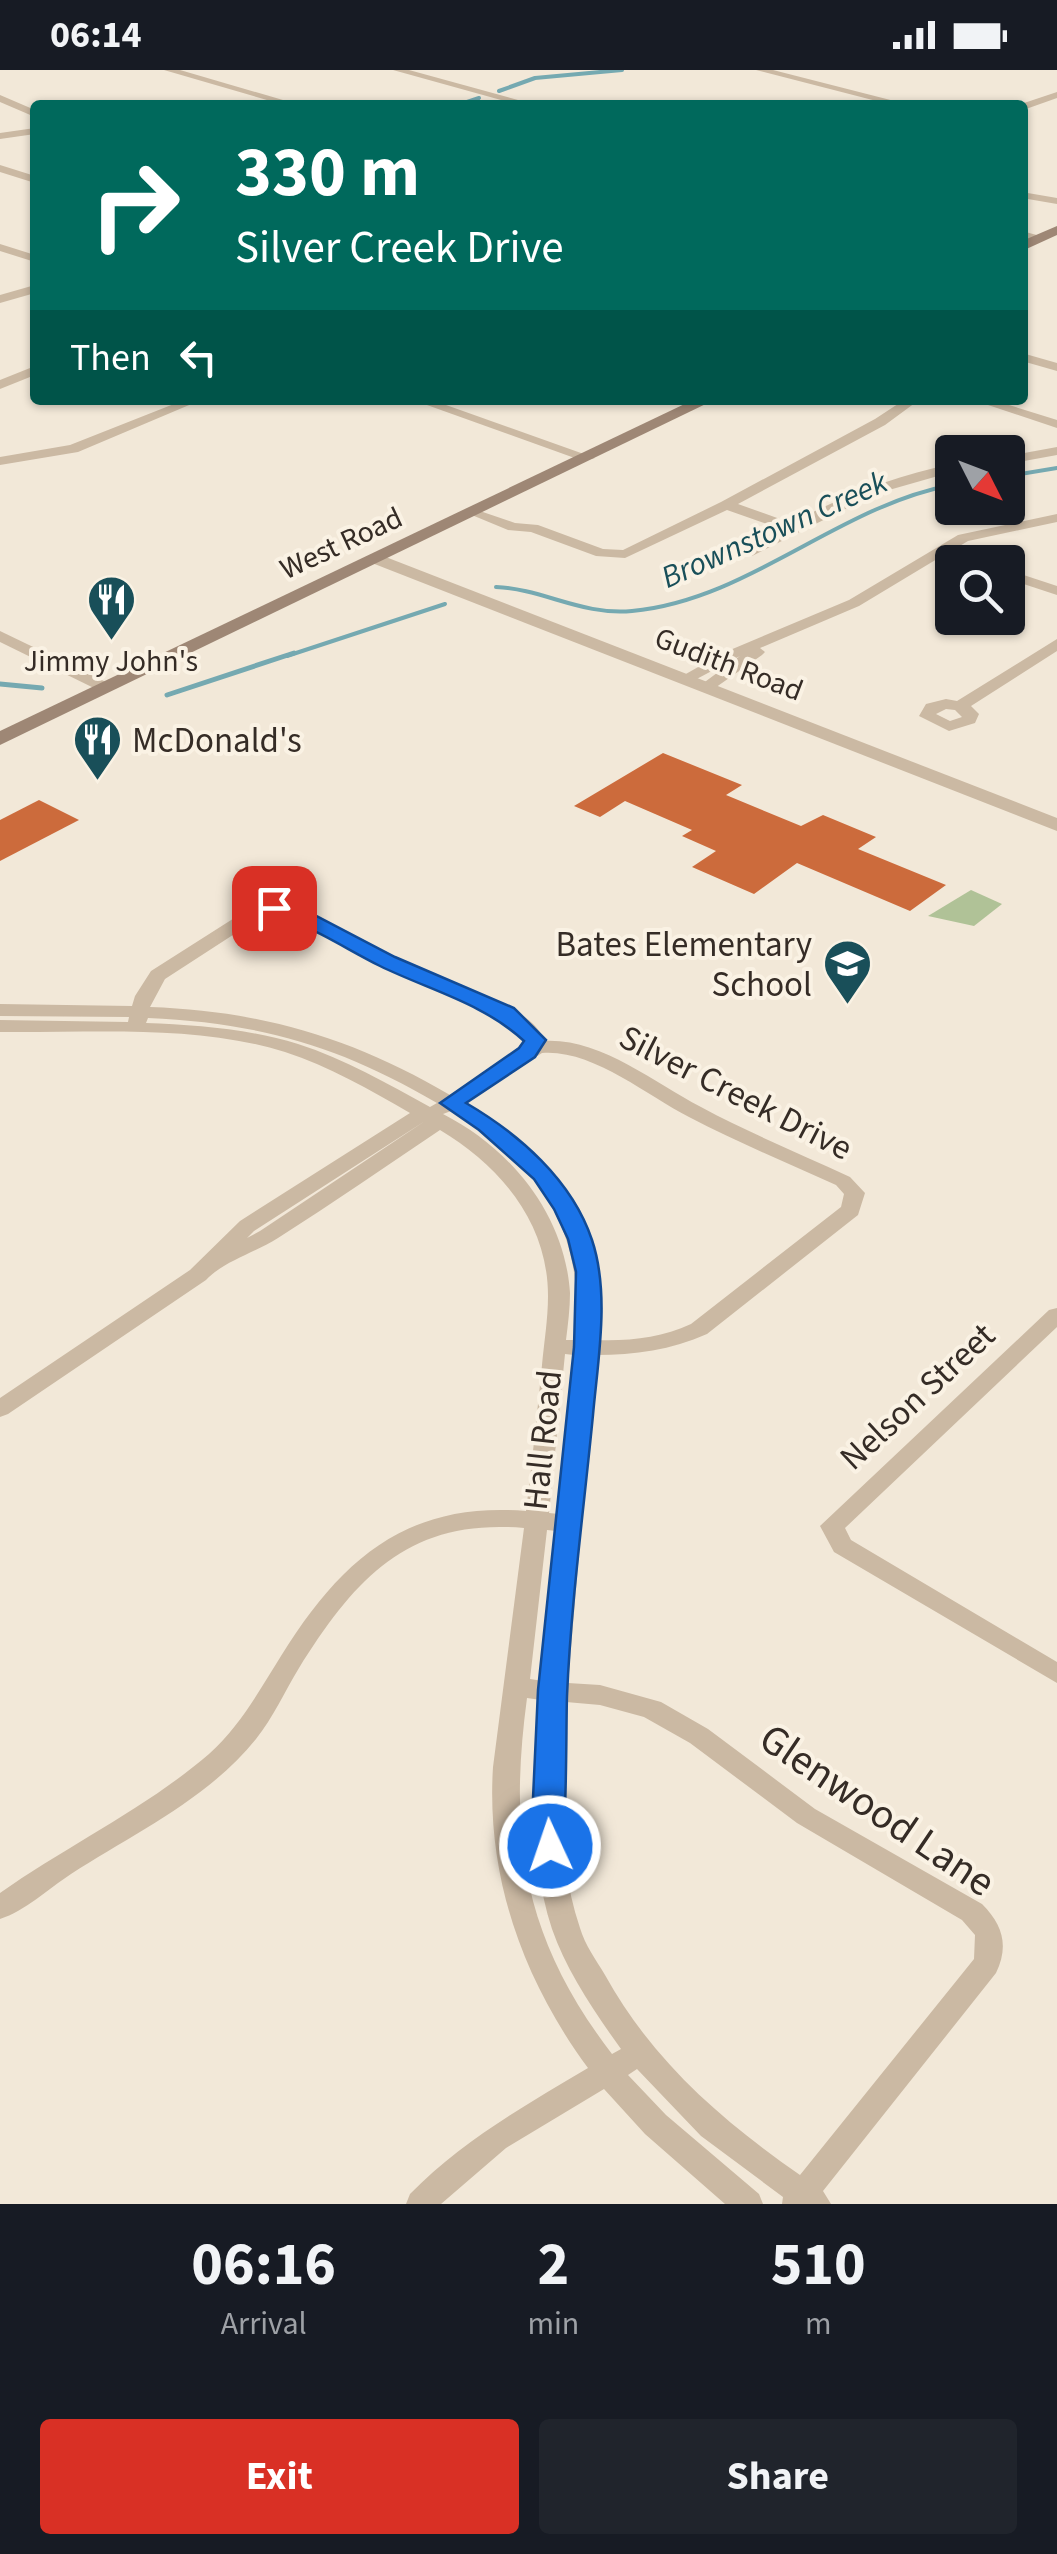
<!DOCTYPE html>
<html lang="en">
<head>
<meta charset="utf-8">
<style>
	:root { --surface:#171b24; --page:#20242c; --text:#f1f3f6; --muted:#9ea1a6; --accent:#d93025 }
	body { margin:0; font-family:"Source Sans 3",sans-serif; background:var(--page); color:var(--text); height:100vh; display:flex; flex-direction:column; font-size:38px; white-space:nowrap }
	* { box-sizing:border-box; margin:0 }
	p { font-size:32px; color:var(--muted) }
	.icon { flex:none; width:55px; height:55px; fill:none; stroke:currentColor; stroke-width:2; stroke-linecap:round; stroke-linejoin:round }
	.map { position:relative; height:2134px; overflow:hidden }
	.drawer { display:flex; flex-direction:column; background:var(--surface); flex:1 }
	.drawer>* { flex:none }
	.banner { position:absolute; left:30px; top:30px; width:998px; height:305px; border-radius:10px; box-shadow:0 2px 8px #0004; background:#00695c; color:#fff; overflow:hidden }
	.needle { width:65px; rotate:132deg }
	.controls { position:absolute; left:935px; top:365px; display:grid; gap:20px }
	.controls a { display:grid; place-items:center; width:90px; height:90px; border-radius:10px; background:var(--surface); box-shadow:0 2px 8px #0004; font-size:50px }
	.pin { position:absolute; display:grid; place-items:center; width:85px; height:85px; color:#fff; margin:-42px; border-radius:20px; box-shadow:0 5px 15px #0006 }
	.me { position:absolute; width:110px; margin:-55px; rotate:357deg; stroke-linejoin:round; filter:drop-shadow(0 0 8px #0008) }
	.turn { display:flex; align-items:center; gap:35px; height:210px; padding:0 40px; font-size:45px }
	.turn .icon { width:130px; height:130px; stroke-width:2.5 }
	.turn b { display:block; font-size:70px; line-height:85px }
	.then { display:flex; align-items:center; height:95px; padding:0 40px; background:#0003; gap:20px; font-size:38px }
	.eta { display:flex; justify-content:space-evenly; align-items:center; height:170px; text-align:center }
	.eta b { font-size:60px; font-weight:700; line-height:70px }
	.primary-button { display:flex; gap:20px; margin-top:auto; padding:20px 40px }
	.primary-button a { flex:1; height:115px; border-radius:10px; background:var(--accent); color:#fff; font-size:40px; font-weight:700; line-height:115px; text-align:center }
	.primary-button a+a { background:var(--page); color:var(--text) }
	.status { display:flex; justify-content:space-between; align-items:center; height:70px; padding:0 50px; background:var(--surface); direction:ltr }
	.status svg { height:28px; fill:currentColor }
	.map>svg:first-child { display:block }
</style>
</head>
<body>
<div class="status"><b>06:14</b><svg viewBox="0 0 49 12"><path d="M0 12V9h3v3zM5 12V6h3v6zM10 12V3h3v9zM15 12V0h3v12zM26 1h20v11H26zM47 4h2v5h-2z"/></svg></div>
<div class="map">
<svg width="1057" height="2134" viewBox="0 0 1057 2134">
	<rect width="100%" height="100%" fill="#f2e8d8"/>
	<!-- green -->
	<path fill="#b0c297" d="M971,820L1002,834L974,856L928,846Z"/>
	<g fill="none" stroke-linecap="round" stroke-linejoin="round">
		<!-- stream-far1 -->
		<g stroke="#75a9b1" stroke-width="4">
			<path d="M499,21L535,8L622,0"/>
			<path d="M169,34L173,35"/>
			<path d="M458,35L479,28"/>
			<path d="M1008,406L1057,398"/>
			<path d="M496,517C543,519 583,546 632,541C749,530 838,436 952,415"/>
			<path d="M287,586L445,534"/>
		</g>
		<!-- stream -->
		<g stroke="#75a9b1" stroke-width="5">
			<path d="M0,614L42,618"/>
			<path d="M167,625L294,583"/>
		</g>
	</g>
	<!-- building -->
	<g fill="#cc6b3c">
		<path d="M663,683L742,715L726,725L801,756L823,745L876,767L858,779L946,815L910,841L797,793L754,824L692,797L716,781L682,766L692,760L625,731L600,747L574,736Z"/>
		<path d="M39,730L79,750L0,791V750Z"/>
	</g>
	<g fill="none" stroke-linecap="round" stroke-linejoin="round">
		<!-- minor -->
		<g fill="#cbb9a3" fill-rule="evenodd">
			<path d="M164,0H180L300,35H284Z"/>
			<path d="M393,0H409L536,35H519Z"/>
			<path d="M756,0H773L910,35H892Z"/>
			<path d="M1057,22V28L1026,39L1018,35Z"/>
			<path d="M0,25L35,40V47L0,32Z"/>
			<path d="M35,58V64L0,69V63Z"/>
			<path d="M0,95L35,106V113L0,102Z"/>
			<path d="M1022,122L1057,128V134L1022,128Z"/>
			<path d="M1022,161L1044,167L1046,169L1040,172L1022,168Z"/>
			<path d="M0,174L35,185V192L0,181Z"/>
			<path d="M35,215V223L0,233V225Z"/>
			<path d="M1022,283L1057,293V301L1022,291Z"/>
			<path d="M35,296V305L0,319V310Z"/>
			<path d="M184,330H201L78,382L0,395V387L70,375Z"/>
			<path d="M413,330H432L595,388L583,391Z"/>
			<path d="M904,330H919L885,355L738,434L791,453C843,426 895,406 952,394V402L875,424L752,486L740,483L781,459L727,440L625,488L596,486L531,462L508,460L467,443L474,439L515,453L538,455L603,479L623,480L721,432L875,349Z"/>
			<path d="M973,330H993L1057,350V358Z"/>
			<path d="M1057,377V385L1008,394V386Z"/>
			<path d="M1057,444V452L968,471L953,480L979,489L981,492H961L942,486L859,536L760,578L765,582L762,585L712,620H700L698,617L740,586L691,612L685,614L677,609L723,583L849,530L958,465Z"/>
			<path d="M1008,500L1057,516V525L1008,509Z"/>
			<path d="M0,561L112,615L114,618L106,623L100,621L0,572Z"/>
			<path d="M1057,569V581L971,636L979,644L975,653L949,661L919,646L926,634L946,629L957,631ZM946,639L955,640L962,647L950,651L936,644Z"/>
			<path d="M274,833C317,841 353,868 392,887C436,908 486,920 526,948C534,954 541,961 544,971C601,968 652,1012 701,1037C749,1063 801,1084 850,1107L865,1123L858,1145L707,1264C671,1280 635,1285 596,1285L568,1613L600,1615L661,1632L708,1659L815,1739L982,1834C1003,1855 1009,1876 996,1903L823,2121L831,2134H782L783,2127L701,2066L637,1999L628,2005L666,2045L759,2124L763,2134H725L645,2064L604,2019L506,2078L441,2134H406L410,2124C462,2071 524,2036 588,1998C523,1910 486,1807 493,1697L524,1458C409,1448 356,1507 299,1598C285,1621 273,1648 256,1669C208,1729 133,1764 71,1804C48,1819 25,1841 0,1849V1823C68,1775 145,1739 209,1684C240,1656 259,1621 281,1586C341,1490 406,1431 526,1441C532,1393 537,1344 542,1295C544,1273 548,1249 548,1226C548,1152 500,1096 440,1060C386,1096 333,1133 278,1168C254,1183 224,1191 206,1210L8,1344L0,1347V1328L190,1200L240,1151L410,1043C370,1020 329,996 285,982C195,954 93,963 0,962V950L128,952L129,947L0,946V934L132,936L135,926L151,901L250,838ZM274,843L289,846C318,862 348,879 378,894C409,909 518,942 525,974L450,1025C353,968 262,941 150,937L165,909L262,846ZM148,948C260,953 340,976 437,1033L430,1037C388,1014 345,989 298,974C250,959 197,955 146,953ZM542,983C592,979 646,1025 689,1047C737,1072 787,1093 836,1115L844,1124L841,1137L691,1254C661,1268 630,1271 597,1270C607,1159 559,1088 464,1033ZM451,1041C542,1096 586,1162 575,1270H566C568,1254 570,1238 570,1223C565,1144 510,1078 443,1044ZM425,1051L260,1161L247,1168L254,1161ZM565,1284L574,1285L559,1444L549,1443ZM547,1460L557,1461L543,1611L530,1609ZM527,1628L541,1630C534,1704 528,1786 552,1859C566,1900 595,1943 621,1979L612,1984C524,1869 508,1769 527,1628ZM566,1632L600,1635L644,1647L690,1673L797,1753L962,1850L975,1865L974,1889L800,2105C721,2050 652,1990 605,1905C596,1890 585,1875 580,1858C556,1787 560,1706 566,1632Z"/>
			<path d="M1057,1238V1257L845,1458L851,1470L1057,1592V1613L834,1482L820,1456L1049,1240Z"/>
		</g>
		<!-- tertiary -->
		<path fill="#cbb9a3" fill-rule="evenodd" d="M378,484L1057,748V761L372,493V485Z"/>
		<!-- secondary -->
		<g fill="#9e8775" fill-rule="evenodd">
			<path d="M1057,156V165L1022,181V171Z"/>
			<path d="M693,330H714L0,675V661Z"/>
		</g>
	</g>
	<!-- route -->
	<path fill="#1a73e8" stroke="#114b97" stroke-width="2.5" d="M274,832L301,838L395,887L514,938L546,970L535,987L466,1033C519,1064 572,1110 592,1170C610,1224 598,1289 593,1345C584,1438 571,1532 567,1626C566,1651 567,1773 561,1785L550,1788L539,1785L532,1750L538,1620L574,1277L576,1202L568,1169L554,1139L534,1109L479,1060L440,1033L519,978L524,971C483,933 429,920 380,896C342,877 308,853 267,843V834Z"/>
	<!-- icons -->
	<defs>
		<symbol id="restaurant-pin" viewBox="-11 -11 22 30"><path d="M0 17L-7.5 6A9.5 9.5 0 1 1 7.5 6Z" fill="#194f59" stroke="#faf2e4"/><path d="M-5-6h1v4h1v-4h1v4h1v-4h1v5L-1.5 .5V6h-2V.5L-5-1ZM5-6V6H3V1.5H1.5Q1.5-4 5-6Z" fill="#fff"/></symbol>
		<symbol id="school-pin" viewBox="-11 -11 22 30"><path d="M0 17L-7.5 6A9.5 9.5 0 1 1 7.5 6Z" fill="#194f59" stroke="#faf2e4"/><path d="M0-5L7-2L0 1L-7-2ZM-4 1L0 2.5L4 1V4Q0 6-4 4Z" fill="#fff"/></symbol>
	</defs>
	<g fill-rule="evenodd">
		<use href="#restaurant-pin" x="84" y="502" width="55" height="75"/>
		<use href="#restaurant-pin" x="70" y="642" width="55" height="75"/>
		<use href="#school-pin" x="820" y="866" width="55" height="75"/>
	</g>
	<g text-anchor="middle" stroke-width="8" stroke-linejoin="round" paint-order="stroke">
		<!-- far-street labels -->
		<g font-size="30" fill="#352c26" stroke="#faf2e4">
			<text transform="translate(341 473) rotate(-25)" y="10">West Road</text>
			<text transform="translate(729 594) rotate(21)" y="10">Gudith Road</text>
		</g>
		<!-- far-poi labels -->
		<g font-size="30" fill="#352c26" stroke="#faf2e4">
			<text x="111" y="601">Jimmy John's</text>
		</g>
		<!-- far-water labels -->
		<g font-size="32" font-style="italic" fill="#194f59" stroke="#faf2e4">
			<text transform="translate(774 459) rotate(-24)" y="11">Brownstown Creek</text>
		</g>
		<!-- poi labels -->
		<g font-size="35" fill="#352c26" stroke="#faf2e4" text-anchor="start">
			<text x="132" y="682">McDonald's</text>
			<text x="812" y="886" text-anchor="end">Bates Elementary<tspan x="812" dy="40">School</tspan></text>
		</g>
		<!-- street labels -->
		<g font-size="35" fill="#352c26" stroke="#faf2e4">
			<text transform="translate(736 1022) rotate(27)" y="12">Silver Creek Drive</text>
			<text transform="translate(917 1326) rotate(-43)" y="12">Nelson Street</text>
			<text transform="translate(542 1370) rotate(-84)" y="12">Hall Road</text>
		</g>
		<!-- near-street labels -->
		<g font-size="42" fill="#352c26" stroke="#faf2e4">
			<text transform="translate(878 1739) rotate(34)" y="15">Glenwood Lane</text>
		</g>
	</g>
</svg>
<div class="controls">
<a><svg class="needle" viewBox="-14 -14 28 28"><path d="M0-13l5 13h-10z" fill="#e53935"/><path d="M0 13l5-13h-10z" fill="#9ea1a6"/></svg></a>
<a><svg class="icon" aria-label="search" viewBox="0 0 24 24"><circle cx="10" cy="10" r="6"/><path d="M15 15l6 6"/></svg></a>
</div>
<div class="pin" style="left:274px;top:838px;background:#d93025"><svg class="icon" aria-label="arrive" viewBox="0 0 24 24"><path d="M6 21V4h12l-3 4 3 4H6"/></svg></div>
<svg class="me" style="left:550px;top:1776px" viewBox="-20 -20 40 40"><circle r="17" fill="#1a73e8" stroke="#fff" stroke-width="3"/><path d="M0-11L8 9 0 5-8 9z" fill="#fff"/></svg>
<div class="banner">
<div class="turn"><svg class="icon" aria-label="right" viewBox="0 0 24 24"><path d="M7 20v-9h11M14 6l5 5-5 5"/></svg><div><b>330 m</b>Silver Creek Drive</div></div>
<div class="then">Then<svg class="icon" aria-label="left" viewBox="0 0 24 24"><path d="M17 20v-9H6M10 6l-5 5 5 5"/></svg></div>
</div>
</div>
<section class="drawer">
<div class="eta">
<div><b>06:16</b><p>Arrival</p></div>
<div><b>2</b><p>min</p></div>
<div><b>510</b><p>m</p></div>
</div>
<div class="primary-button"><a>Exit</a><a>Share</a></div>
</section>
</body>
</html>
